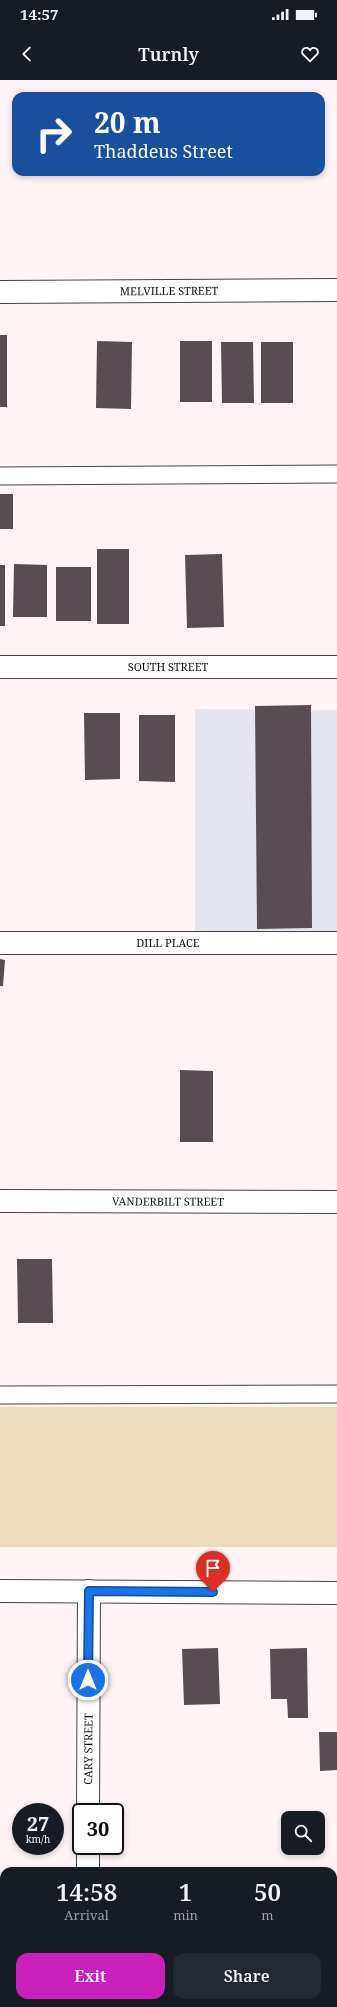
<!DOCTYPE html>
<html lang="en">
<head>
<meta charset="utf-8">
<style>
	:root { --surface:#171b24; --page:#242831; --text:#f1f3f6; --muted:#9ea1a6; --accent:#c920bb }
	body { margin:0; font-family:"Noto Serif",serif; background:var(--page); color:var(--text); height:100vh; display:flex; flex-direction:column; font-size:15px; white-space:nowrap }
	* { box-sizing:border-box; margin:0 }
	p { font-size:13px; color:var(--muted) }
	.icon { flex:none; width:22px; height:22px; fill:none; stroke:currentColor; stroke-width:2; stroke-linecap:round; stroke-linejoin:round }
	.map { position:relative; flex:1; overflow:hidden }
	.panel { position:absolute; left:0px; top:1787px; width:337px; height:140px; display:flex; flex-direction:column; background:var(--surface); border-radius:12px 12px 0 0; box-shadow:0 2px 6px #0003 }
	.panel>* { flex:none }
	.banner { position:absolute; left:12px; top:12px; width:313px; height:84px; border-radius:12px; box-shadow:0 2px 6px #0003; background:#1a4fa0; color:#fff; overflow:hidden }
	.fabs { position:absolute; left:281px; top:1731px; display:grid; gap:8px }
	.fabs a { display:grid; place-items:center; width:44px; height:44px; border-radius:8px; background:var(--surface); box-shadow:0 2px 6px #0003; font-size:20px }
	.speed { position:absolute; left:12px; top:1723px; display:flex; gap:8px; font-size:20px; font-weight:700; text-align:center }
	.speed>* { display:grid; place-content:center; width:52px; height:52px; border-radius:50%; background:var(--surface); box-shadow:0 2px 6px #0003; line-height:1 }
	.speed small { font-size:10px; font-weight:400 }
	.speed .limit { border:2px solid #111; border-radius:6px; background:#fff; color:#111 }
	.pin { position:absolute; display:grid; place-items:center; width:34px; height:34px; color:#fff; margin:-41px -17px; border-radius:50% 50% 50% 0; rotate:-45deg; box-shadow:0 0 4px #0007 }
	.pin .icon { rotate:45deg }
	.me { position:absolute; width:44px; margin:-22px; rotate:0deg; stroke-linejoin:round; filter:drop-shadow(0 0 3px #0008) }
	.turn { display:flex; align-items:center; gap:14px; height:84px; padding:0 16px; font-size:18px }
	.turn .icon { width:52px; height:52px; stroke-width:2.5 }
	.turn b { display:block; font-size:28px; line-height:34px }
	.eta { display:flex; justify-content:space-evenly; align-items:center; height:68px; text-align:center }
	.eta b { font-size:24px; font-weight:600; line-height:28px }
	.cta { display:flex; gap:8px; margin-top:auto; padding:8px 16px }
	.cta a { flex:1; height:46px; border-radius:12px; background:var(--accent); color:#fff; font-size:16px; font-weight:600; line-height:46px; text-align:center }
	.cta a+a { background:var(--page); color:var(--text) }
	.status { display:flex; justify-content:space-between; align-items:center; height:28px; padding:0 20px; background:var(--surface); direction:ltr }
	.status svg { height:11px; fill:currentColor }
	header { display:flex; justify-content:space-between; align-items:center; height:52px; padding:0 16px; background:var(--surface); font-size:18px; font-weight:600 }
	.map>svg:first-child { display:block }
</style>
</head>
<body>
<div class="status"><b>14:57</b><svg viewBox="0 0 49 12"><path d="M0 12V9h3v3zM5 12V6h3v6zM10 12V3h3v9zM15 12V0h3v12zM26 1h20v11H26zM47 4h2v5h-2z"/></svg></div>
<header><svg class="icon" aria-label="back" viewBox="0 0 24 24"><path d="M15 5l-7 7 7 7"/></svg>Turnly<svg class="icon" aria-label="heart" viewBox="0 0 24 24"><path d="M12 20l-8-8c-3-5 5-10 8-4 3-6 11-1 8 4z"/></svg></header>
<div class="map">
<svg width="337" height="1927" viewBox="0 0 337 1927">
	<rect width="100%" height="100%" fill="#fff4f5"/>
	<!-- industrial -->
	<path fill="#e5e5ef" d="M195,629L337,630V852H195Z"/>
	<!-- green -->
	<rect fill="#edd9bb" x="0" y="1327" width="337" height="140"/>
	<!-- building -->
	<g fill="#5a4c53">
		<rect x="0" y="255" width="7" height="72"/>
		<path d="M97,261L132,262L131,329L96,328Z"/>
		<rect x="180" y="261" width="32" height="61"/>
		<path d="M221,262H253L254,323H222Z"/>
		<rect x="261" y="262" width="32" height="61"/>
		<rect x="0" y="414" width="13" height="35"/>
		<rect x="97" y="469" width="32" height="75"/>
		<path d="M222,474L224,547L187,548L185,475Z"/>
		<path d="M14,484L47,485V537H13Z"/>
		<rect x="0" y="485" width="5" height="61"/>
		<rect x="56" y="487" width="35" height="54"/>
		<path d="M311,625L312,848L257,849L255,626Z"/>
		<path d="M84,633H120V699L85,700Z"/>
		<path d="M139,635H175V702L139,701Z"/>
		<path d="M0,879L5,880L3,906H0Z"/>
		<path d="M180,990L213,991V1062H180Z"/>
		<path d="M17,1179H52L53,1243H18Z"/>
		<path d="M218,1568L220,1624L184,1625L182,1569Z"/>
		<path d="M307,1568L308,1638H288L287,1619H271L270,1569Z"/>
		<path d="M319,1652H337V1690L320,1691Z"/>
	</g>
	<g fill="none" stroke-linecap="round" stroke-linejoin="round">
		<defs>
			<g id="lane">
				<path d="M0,396L337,394"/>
				<path d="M0,1315L337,1314"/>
			</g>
			<g id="street">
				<path id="s1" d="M0,212L337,210"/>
				<path id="s2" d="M0,587H337"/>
				<path id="s3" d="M0,863H337"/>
				<path id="s4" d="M0,1121L337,1122"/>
				<path d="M0,1511L337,1513"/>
				<path id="s5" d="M88,1732L89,1511"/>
				<path d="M88,1791V1766"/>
				<path d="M88,1927V1923"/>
			</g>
		</defs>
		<!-- lane casing -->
		<use href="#lane" stroke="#444" stroke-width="19"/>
		<!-- street casing -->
		<use href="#street" stroke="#444" stroke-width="24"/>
		<!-- lane -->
		<use href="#lane" stroke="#fff" stroke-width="17"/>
		<!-- street -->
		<use href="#street" stroke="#fff" stroke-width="22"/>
	</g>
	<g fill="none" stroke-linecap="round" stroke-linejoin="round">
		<defs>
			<path id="route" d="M88,1600L89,1511L213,1512"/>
		</defs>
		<!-- route casing -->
		<use href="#route" stroke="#114b97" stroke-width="10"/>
		<!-- route -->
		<use href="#route" stroke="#1a73e8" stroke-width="7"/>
	</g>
	<g text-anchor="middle" stroke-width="4" stroke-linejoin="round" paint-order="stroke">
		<!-- street labels -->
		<g font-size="11" fill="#111" stroke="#fff">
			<text dy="4" stroke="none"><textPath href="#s1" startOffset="169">MELVILLE STREET</textPath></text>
			<text dy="4" stroke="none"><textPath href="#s2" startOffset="168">SOUTH STREET</textPath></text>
			<text dy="4" stroke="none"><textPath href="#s3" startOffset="168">DILL PLACE</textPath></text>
			<text dy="4" stroke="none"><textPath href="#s4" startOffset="168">VANDERBILT STREET</textPath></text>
			<text dy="4" stroke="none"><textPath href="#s5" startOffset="63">CARY STREET</textPath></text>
		</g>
	</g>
</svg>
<div class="fabs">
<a><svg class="icon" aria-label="search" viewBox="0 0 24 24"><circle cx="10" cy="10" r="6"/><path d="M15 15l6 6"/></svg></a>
</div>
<div class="speed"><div>27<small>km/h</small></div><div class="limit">30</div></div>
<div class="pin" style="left:213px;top:1512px;background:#d93025"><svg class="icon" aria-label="arrive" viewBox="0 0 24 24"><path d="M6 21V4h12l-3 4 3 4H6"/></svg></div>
<svg class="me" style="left:88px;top:1600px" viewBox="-20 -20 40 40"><circle r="17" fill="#1a73e8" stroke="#fff" stroke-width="3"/><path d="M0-11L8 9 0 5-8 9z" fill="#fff"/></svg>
<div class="banner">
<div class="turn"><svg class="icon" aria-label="right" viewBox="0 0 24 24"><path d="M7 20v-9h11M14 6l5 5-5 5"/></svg><div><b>20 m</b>Thaddeus Street</div></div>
</div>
<section class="panel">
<div class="eta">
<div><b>14:58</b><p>Arrival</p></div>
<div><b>1</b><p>min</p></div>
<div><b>50</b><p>m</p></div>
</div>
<div class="cta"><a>Exit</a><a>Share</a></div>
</section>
</div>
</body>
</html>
